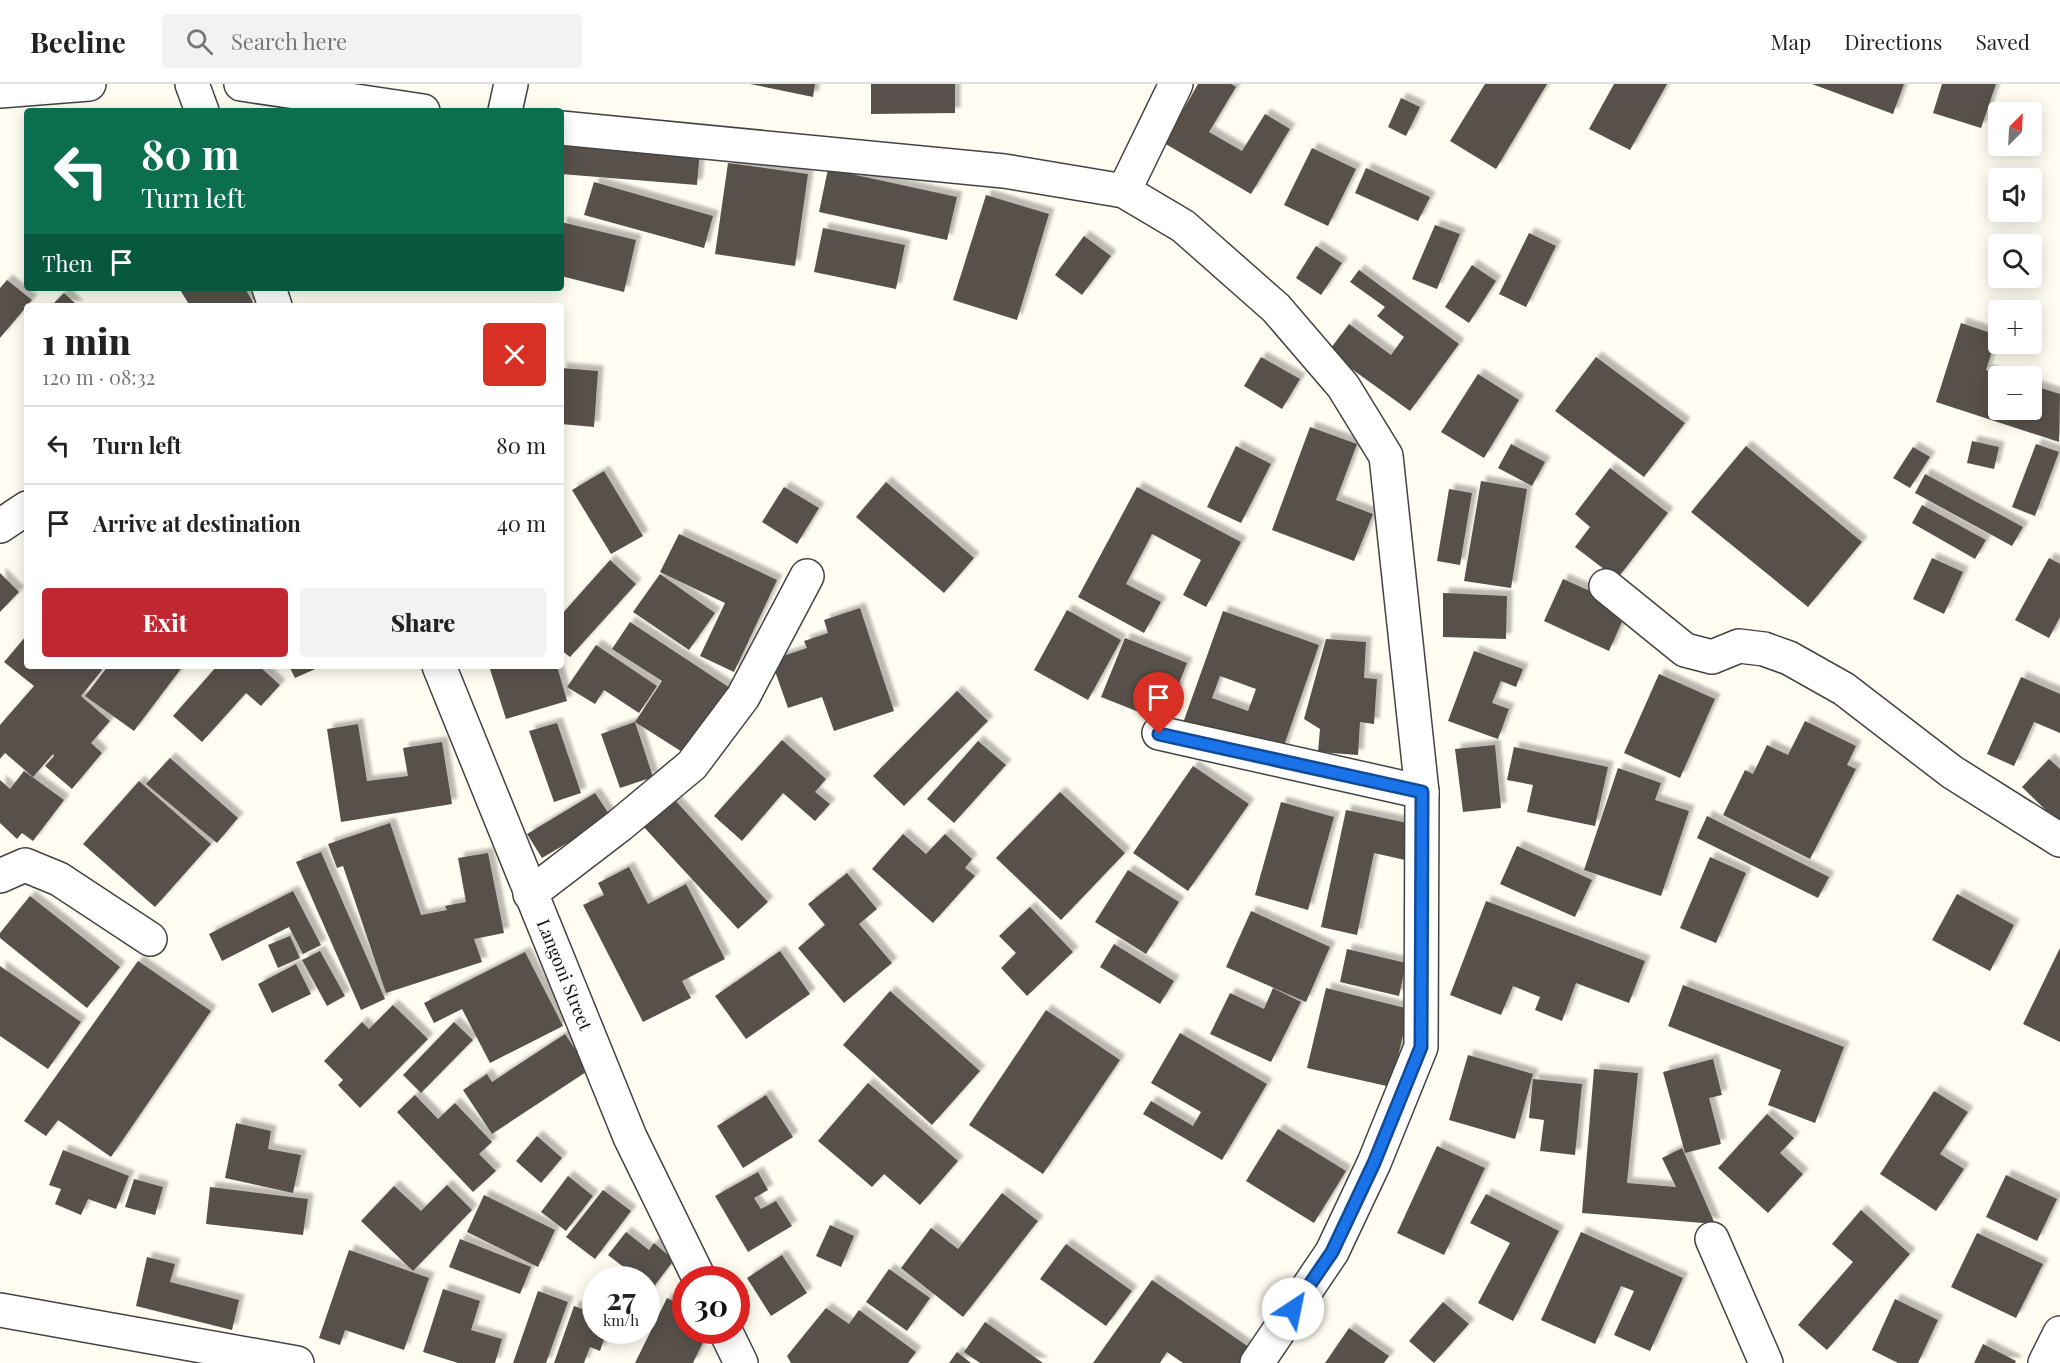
<!DOCTYPE html>
<html lang="en">
<head>
<meta charset="utf-8">
<style>
	:root { --surface:#fff; --page:#f2f2f2; --text:#222; --muted:#767676; --line:#e0e0e0; --accent:#bf2831 }
	body { margin:0; font-family:"Playfair Display",serif; background:var(--page); color:var(--text); height:100vh; display:flex; flex-direction:column; font-size:22px; white-space:nowrap }
	* { box-sizing:border-box; margin:0 }
	p { font-size:20px; color:var(--muted) }
	.icon { flex:none; width:33px; height:33px; fill:none; stroke:currentColor; stroke-width:2; stroke-linecap:round; stroke-linejoin:round }
	.map { position:relative; flex:1; overflow:hidden }
	.details { position:absolute; left:24px; top:219px; width:540px; height:366px; display:flex; flex-direction:column; background:var(--surface); border-radius:6px; box-shadow:0 3px 15px #0003 }
	.details>* { flex:none }
	.guide { position:absolute; left:24px; top:24px; width:540px; height:183px; border-radius:6px; box-shadow:0 3px 15px #0003; background:#0b6e4f; color:#fff; overflow:hidden }
	.needle { width:39px; rotate:24deg }
	.tools { position:absolute; left:1988px; top:18px; display:grid; gap:12px }
	.tools a { display:grid; place-items:center; width:54px; height:54px; border-radius:6px; background:var(--surface); box-shadow:0 3px 15px #0003; font-size:30px }
	.speed { position:absolute; left:582px; top:1182px; display:flex; gap:12px; font-size:30px; font-weight:700; text-align:center }
	.speed>* { display:grid; place-content:center; width:78px; height:78px; border-radius:50%; background:var(--surface); box-shadow:0 3px 15px #0003; line-height:1 }
	.speed small { font-size:15px; font-weight:400 }
	.speed .limit { border:9px solid #d22; background:#fff; color:#111 }
	.pin { position:absolute; display:grid; place-items:center; width:51px; height:51px; color:#fff; margin:-62px -26px; border-radius:50% 50% 50% 0; rotate:-45deg; box-shadow:0 0 6px #0007 }
	.pin .icon { rotate:45deg }
	.me { position:absolute; width:66px; margin:-33px; rotate:34deg; stroke-linejoin:round; filter:drop-shadow(0 0 4px #0008) }
	.turn { display:flex; align-items:center; gap:21px; height:126px; padding:0 18px; font-size:27px }
	.turn .icon { width:78px; height:78px; stroke-width:2.5 }
	.turn b { display:block; font-size:42px; line-height:51px }
	.then { display:flex; align-items:center; height:57px; padding:0 18px; background:#0003; gap:12px; font-size:22px }
	.round { display:grid; place-items:center; flex:none; width:63px; height:63px; border-radius:6px; background:var(--page) }
	.summary { display:flex; align-items:center; justify-content:space-between; height:102px; padding:0 18px }
	h1 { font-size:36px; font-weight:800; line-height:45px }
	.primary-button { display:flex; gap:12px; margin-top:auto; padding:12px 18px }
	.primary-button a { flex:1; height:69px; border-radius:6px; background:var(--accent); color:#fff; font-size:24px; font-weight:800; line-height:69px; text-align:center }
	.primary-button a+a { background:var(--page); color:var(--text) }
	ul { padding:0; list-style:none }
	li { display:flex; align-items:center; gap:18px; height:78px; padding:0 18px; border-top:2px solid var(--line) }
	li div { flex:1 }
	li b { display:block; font-size:22px }
	li em { font-style:normal }
	header { display:flex; align-items:center; gap:36px; box-sizing:border-box; height:84px; padding:0 30px; background:var(--surface); border-bottom:2px solid var(--line) }
	header strong { font-size:28px }
	nav { display:flex; gap:33px; margin-inline-start:auto; font-size:21px }
	.search { width:420px; height:54px; background:var(--page); display:flex; align-items:center; gap:15px; box-sizing:border-box; padding:0 21px; border-radius:6px; color:var(--muted); font-size:22px }
	.map>svg:first-child { display:block }
</style>
</head>
<body>
<header>
<strong>Beeline</strong>
<div class="search"><svg class="icon" aria-label="search" viewBox="0 0 24 24"><circle cx="10" cy="10" r="6"/><path d="M15 15l6 6"/></svg>Search here</div>
<nav><a>Map</a><a>Directions</a><a>Saved</a></nav>
</header>
<div class="map">
<svg width="2060" height="1279" viewBox="0 0 2060 1279">
	<defs>
		<filter id="shadow"><feDropShadow dx="5.5" dy="-5.5" stdDeviation="1.5" flood-color="#0004"/></filter>
	</defs>
	<rect width="100%" height="100%" fill="#fffcf2"/>
	<!-- building -->
	<g fill="#58514c" fill-rule="evenodd" filter="url(#shadow)">
		<path d="M750,0H815L813,13Z"/>
		<path d="M871,0H955V29L871,30Z"/>
		<path d="M1198,0H1231L1236,3L1209,48L1242,67L1265,30L1290,45L1251,110L1164,59Z"/>
		<path d="M1485,0H1547L1496,85L1450,57Z"/>
		<path d="M1614,0H1667L1630,66L1589,45Z"/>
		<path d="M1812,0H1904L1893,30Z"/>
		<path d="M1942,0H1996L1981,44L1933,29Z"/>
		<path d="M1401,14L1420,23L1406,52L1388,43Z"/>
		<path d="M561,53L700,65L697,101L561,90Z"/>
		<path d="M1312,64L1356,85L1328,142L1284,121Z"/>
		<path d="M728,79L808,90L795,182L715,170Z"/>
		<path d="M1366,84L1430,113L1418,137L1355,109Z"/>
		<path d="M828,85L957,113L947,156L819,128Z"/>
		<path d="M594,98L713,132L704,164L584,131Z"/>
		<path d="M986,111L1049,130L1017,236L953,216Z"/>
		<path d="M561,138L636,156L624,208L561,192Z"/>
		<path d="M1435,141L1460,150L1437,205L1412,195Z"/>
		<path d="M823,144L905,161L896,205L814,188Z"/>
		<path d="M1529,149L1556,162L1526,223L1499,210Z"/>
		<path d="M1084,152L1111,172L1082,211L1055,191Z"/>
		<path d="M1316,162L1342,179L1321,211L1296,194Z"/>
		<path d="M1472,181L1496,197L1469,239L1445,223Z"/>
		<path d="M1359,186L1459,260L1410,327L1328,268L1349,240L1391,271L1404,253L1377,232L1385,223L1350,198Z"/>
		<path d="M7,196L32,216L0,254V204Z"/>
		<path d="M179,204H245L255,222H190Z"/>
		<path d="M64,209L78,222H51Z"/>
		<path d="M1961,239L1997,251L1986,286L2004,292H1998V326H2031V301L2060,310L2059,358L1936,318Z"/>
		<path d="M1261,273L1300,295L1282,325L1244,302Z"/>
		<path d="M1596,273L1685,339L1644,393L1555,327Z"/>
		<path d="M561,284L598,287L594,343L561,340Z"/>
		<path d="M1478,290L1519,316L1484,374L1441,348Z"/>
		<path d="M1310,343L1357,360L1336,416L1373,430L1354,477L1272,446Z"/>
		<path d="M1972,357L1999,363L1994,385L1967,379Z"/>
		<path d="M1511,360L1545,378L1532,402L1498,384Z"/>
		<path d="M2036,360L2059,368L2035,432L2012,423Z"/>
		<path d="M1236,362L1271,380L1241,439L1207,423Z"/>
		<path d="M1746,362L1862,458L1808,523L1691,428Z"/>
		<path d="M1913,363L1930,373L1910,404L1893,394Z"/>
		<path d="M1610,384L1668,429L1617,495L1575,463L1590,443L1575,430Z"/>
		<path d="M604,387L643,452L611,470L572,406Z"/>
		<path d="M1925,390L2023,443L2012,462L1915,409Z"/>
		<path d="M1481,397L1527,405L1511,504L1464,497Z"/>
		<path d="M886,398L974,474L944,509L856,433Z"/>
		<path d="M784,403L819,424L797,460L762,438Z"/>
		<path d="M1137,403L1241,458L1206,523L1183,511L1201,476L1152,450L1126,500L1161,518L1144,549L1078,513Z"/>
		<path d="M1449,405L1472,409L1460,481L1437,477Z"/>
		<path d="M1922,421L1986,456L1975,475L1912,439Z"/>
		<path d="M679,450L777,496L734,588L700,572L725,519L660,488Z"/>
		<path d="M1932,474L1963,488L1944,530L1913,515Z"/>
		<path d="M2049,474L2060,480V533L2049,554L2015,536Z"/>
		<path d="M610,476L636,500L570,573L561,566V531Z"/>
		<path d="M0,489L19,508L0,528Z"/>
		<path d="M660,490L715,529L689,566L633,528Z"/>
		<path d="M1563,495L1628,524L1609,567L1544,537Z"/>
		<path d="M1443,509L1507,512L1506,555L1443,553Z"/>
		<path d="M860,524L894,627L834,647L822,613L788,624L771,576L807,564L804,557L828,549L824,536Z"/>
		<path d="M1067,526L1121,556L1088,616L1034,586Z"/>
		<path d="M1223,527L1319,561L1280,673L1183,639ZM1220,592L1256,605L1248,627L1212,614Z"/>
		<path d="M630,538L730,604L687,671L635,638L662,597L612,565Z"/>
		<path d="M27,551V582H97L102,586L81,612L110,637L91,659L102,669L72,705L45,682L54,672L53,670L33,693L5,669L0,675V641L34,602L4,578Z"/>
		<path d="M1125,554L1187,579L1164,638L1101,613Z"/>
		<path d="M1326,555L1366,558L1364,594L1377,595L1374,640L1360,638L1358,671L1318,668L1320,645L1304,635Z"/>
		<path d="M596,561L657,602L639,629L604,606L595,620L567,603Z"/>
		<path d="M1474,567L1523,585L1516,603L1501,597L1492,619L1509,625L1498,655L1448,637Z"/>
		<path d="M108,582H183L134,647L85,612Z"/>
		<path d="M217,582H259L280,601L261,622L246,609L202,658L173,632Z"/>
		<path d="M289,582H322L295,594Z"/>
		<path d="M489,582H557L567,617L506,635Z"/>
		<path d="M1659,590L1715,615L1680,694L1624,669Z"/>
		<path d="M2021,593L2060,610V649L2034,638L2014,682L1987,670Z"/>
		<path d="M957,607L988,637L904,722L873,692Z"/>
		<path d="M1805,637L1856,662L1847,681L1856,685L1810,775L1723,731L1745,686L1753,690L1767,661L1788,671Z"/>
		<path d="M635,638L653,693L620,704L601,650Z"/>
		<path d="M557,639L581,709L554,718L529,647Z"/>
		<path d="M358,640L367,697L408,692L403,664L442,658L452,720L341,738L327,645Z"/>
		<path d="M782,656L826,695L815,708L830,720L815,737L783,709L742,757L714,732Z"/>
		<path d="M978,657L1006,681L954,739L927,715Z"/>
		<path d="M1495,661L1501,724L1463,728L1455,665Z"/>
		<path d="M1514,663L1608,683L1595,742L1527,728L1533,701L1507,696Z"/>
		<path d="M170,674L238,734L217,759L146,700Z"/>
		<path d="M2049,675L2060,685V740L2022,703Z"/>
		<path d="M1193,682L1249,720L1188,807L1133,769Z"/>
		<path d="M1618,684L1661,699L1655,716L1689,727L1661,812L1584,786Z"/>
		<path d="M24,687L64,716L33,757L22,749L17,755L0,739V696L10,705Z"/>
		<path d="M139,697L211,760L155,823L83,760Z"/>
		<path d="M1060,708L1125,769L1061,836L996,774Z"/>
		<path d="M595,709L611,733L542,774L527,750Z"/>
		<path d="M673,714L768,818L738,845L642,741Z"/>
		<path d="M1281,718L1334,733L1308,826L1255,811Z"/>
		<path d="M1346,726L1412,740L1405,776L1374,769L1357,851L1321,843Z"/>
		<path d="M1707,732L1829,793L1818,814L1697,754Z"/>
		<path d="M390,739L421,831L447,826L445,822L466,818L458,774L488,769L504,849L474,855L482,878L386,909L343,782L337,784L328,760Z"/>
		<path d="M903,750L926,770L945,750L972,775L965,784L975,792L933,839L872,785Z"/>
		<path d="M1517,762L1592,796L1575,833L1500,800Z"/>
		<path d="M321,768L385,915L361,926L296,778Z"/>
		<path d="M1710,773L1746,789L1716,859L1680,844Z"/>
		<path d="M629,783L648,820L686,800L725,875L682,897L691,914L643,938L583,821L604,811L598,799Z"/>
		<path d="M1128,786L1179,818L1146,870L1095,838Z"/>
		<path d="M847,789L877,825L859,840L892,879L844,919L798,864L825,841L808,820Z"/>
		<path d="M293,807L321,861L303,870L289,843L222,877L209,850Z"/>
		<path d="M1957,810L2014,841L1990,887L1932,856Z"/>
		<path d="M30,812L120,883L87,924L0,854V849Z"/>
		<path d="M1486,817L1645,877L1629,919L1576,899L1562,937L1535,926L1540,913L1513,902L1501,931L1450,911Z"/>
		<path d="M1030,823L1073,868L1027,912L1001,884L1016,869L999,852Z"/>
		<path d="M1251,827L1330,863L1306,918L1226,883Z"/>
		<path d="M290,852L300,874L278,884L268,861Z"/>
		<path d="M1114,860L1174,897L1160,920L1100,883Z"/>
		<path d="M2060,864V958L2023,940Z"/>
		<path d="M1347,865L1406,879L1399,912L1340,898Z"/>
		<path d="M320,867L345,912L327,922L302,876Z"/>
		<path d="M780,867L810,910L746,955L715,912Z"/>
		<path d="M525,868L563,942L490,979L462,925L434,939L424,919Z"/>
		<path d="M138,877L211,927L111,1073L58,1036L46,1052L24,1037Z"/>
		<path d="M296,880L311,910L272,929L258,900Z"/>
		<path d="M0,882L81,938L48,985L0,952Z"/>
		<path d="M1683,901L1844,963L1815,1039L1768,1021L1781,986L1668,942Z"/>
		<path d="M1273,904L1301,918L1271,978L1210,950L1230,909L1264,925Z"/>
		<path d="M1326,904L1409,925L1391,1003L1307,984Z"/>
		<path d="M890,907L980,987L932,1041L843,961Z"/>
		<path d="M393,921L428,955L360,1024L338,1001L343,996L324,977L362,938L369,945Z"/>
		<path d="M1046,926L1120,976L1043,1090L969,1041Z"/>
		<path d="M454,938L473,956L421,1009L403,991Z"/>
		<path d="M1180,949L1267,1000L1222,1076L1143,1030L1151,1017L1193,1042L1201,1028L1151,999Z"/>
		<path d="M565,950L589,986L492,1050L463,1006L487,990L492,998Z"/>
		<path d="M1468,971L1533,990L1515,1055L1449,1036Z"/>
		<path d="M1713,975L1722,1011L1709,1014L1721,1060L1685,1069L1663,988Z"/>
		<path d="M1594,985L1638,989L1627,1099L1676,1103L1662,1074L1682,1064L1715,1140L1582,1129Z"/>
		<path d="M1533,995L1582,1000L1575,1071L1540,1067L1544,1036L1529,1034Z"/>
		<path d="M868,999L958,1077L920,1121L884,1090L872,1103L818,1057Z"/>
		<path d="M1934,1007L1968,1028L1940,1070L1964,1085L1936,1127L1880,1090Z"/>
		<path d="M415,1011L438,1035L455,1019L492,1058L479,1070L496,1087L473,1108L397,1028Z"/>
		<path d="M766,1011L793,1053L743,1084L717,1042Z"/>
		<path d="M1767,1030L1794,1054L1780,1069L1803,1090L1768,1129L1718,1084Z"/>
		<path d="M236,1039L271,1047L268,1065L301,1071L293,1109L225,1094Z"/>
		<path d="M1278,1045L1346,1087L1314,1139L1246,1097Z"/>
		<path d="M537,1052L562,1074L541,1099L516,1077Z"/>
		<path d="M1437,1062L1485,1084L1444,1171L1397,1149Z"/>
		<path d="M63,1066L129,1092L116,1125L88,1115L81,1131L55,1120L61,1105L49,1101Z"/>
		<path d="M758,1088L768,1106L754,1114L761,1125L776,1117L792,1142L748,1168L715,1112Z"/>
		<path d="M2006,1091L2057,1115L2037,1157L1986,1133Z"/>
		<path d="M568,1092L593,1112L566,1147L541,1128Z"/>
		<path d="M134,1095L163,1103L155,1131L125,1123Z"/>
		<path d="M447,1101L472,1126L413,1187L361,1137L394,1102L421,1127Z"/>
		<path d="M210,1103L308,1115L303,1151L206,1140Z"/>
		<path d="M603,1106L631,1127L595,1175L566,1153Z"/>
		<path d="M1002,1109L1038,1137L963,1233L901,1184L931,1144L958,1165Z"/>
		<path d="M1486,1110L1559,1147L1513,1237L1478,1219L1510,1159L1470,1139Z"/>
		<path d="M484,1111L555,1146L538,1183L467,1148Z"/>
		<path d="M1861,1126L1910,1170L1827,1266L1798,1241L1853,1178L1832,1160Z"/>
		<path d="M830,1141L854,1152L841,1183L816,1172Z"/>
		<path d="M626,1148L649,1166L654,1159L674,1176L646,1213V1196H624L630,1188L608,1171Z"/>
		<path d="M1581,1148L1683,1194L1650,1267L1614,1251L1634,1207L1621,1202L1595,1260L1541,1236Z"/>
		<path d="M1977,1149L2043,1180L2016,1234L1951,1203Z"/>
		<path d="M460,1155L531,1183L520,1210L449,1183Z"/>
		<path d="M1066,1160L1132,1207L1106,1242L1040,1195Z"/>
		<path d="M349,1166L429,1194L404,1266L345,1246L340,1261L319,1254Z"/>
		<path d="M782,1171L807,1209L771,1232L747,1194Z"/>
		<path d="M147,1173L175,1180L170,1198L239,1216L232,1246L136,1222Z"/>
		<path d="M889,1185L930,1214L907,1247L866,1218Z"/>
		<path d="M1152,1196L1256,1268L1248,1279H1183L1167,1268L1160,1279H1093Z"/>
		<path d="M443,1205L480,1217L471,1246L502,1255L495,1279H458L423,1268Z"/>
		<path d="M538,1207L568,1218L546,1279H513Z"/>
		<path d="M667,1214L686,1223V1246H709L693,1279H635Z"/>
		<path d="M1895,1215L1938,1236L1918,1279H1898L1872,1266Z"/>
		<path d="M1443,1218L1469,1240L1434,1279L1409,1257Z"/>
		<path d="M574,1222L596,1230V1246H607L600,1267L590,1263L584,1279H554Z"/>
		<path d="M826,1224L849,1240L859,1226L916,1268L908,1279H791L787,1272Z"/>
		<path d="M985,1238L1043,1279H980L964,1268Z"/>
		<path d="M1349,1244L1389,1272L1384,1279H1325Z"/>
		<path d="M1983,1260L2016,1277L2015,1279H1974Z"/>
		<path d="M957,1268L971,1279H949Z"/>
	</g>
	<g fill="none" stroke-linecap="round" stroke-linejoin="round">
		<defs>
			<g id="minor">
				<path d="M192,0L202,27"/>
				<path d="M241,0L423,27"/>
				<path d="M0,7L89,0"/>
				<path d="M505,27L511,0"/>
				<path d="M561,44L1004,87L1124,107L1183,142L1276,224L1343,302L1386,372L1422,708L1421,963L1374,1079L1332,1168L1257,1279"/>
				<path d="M1124,107L1176,0"/>
				<path d="M269,204L275,222"/>
				<path d="M0,442L27,424"/>
				<path d="M1606,502L1685,566L1712,573L1739,562L1764,565L1789,574L1844,605L1952,688L2060,756"/>
				<path d="M439,582L630,1053L700,1196"/>
				<path d="M1159,649L1422,708"/>
				<path d="M0,792L25,781L59,795L150,855"/>
				<path d="M530,810L620,741L692,681L743,613L807,492"/>
				<path d="M1712,1155L1766,1279"/>
				<path d="M0,1226L297,1279"/>
				<path d="M725,1246L741,1279"/>
				<path d="M2045,1279L2060,1249"/>
			</g>
		</defs>
		<!-- minor casing -->
		<use href="#minor" stroke="#434343" stroke-width="36"/>
		<!-- minor -->
		<use href="#minor" stroke="#fff" stroke-width="33"/>
	</g>
	<g fill="none" stroke-linecap="round" stroke-linejoin="round">
		<defs>
			<path id="route" d="M1159,650L1422,708L1421,963L1374,1079L1332,1168L1293,1225"/>
		</defs>
		<!-- route casing -->
		<use href="#route" stroke="#114b97" stroke-width="15"/>
		<!-- route -->
		<use href="#route" stroke="#1a73e8" stroke-width="10"/>
	</g>
	<g text-anchor="middle" stroke-width="6" stroke-linejoin="round" paint-order="stroke">
		<!-- street labels -->
		<g font-size="18" fill="#101010" stroke="#fff">
			<text transform="translate(564 891) rotate(68)" y="6">Langoni Street</text>
		</g>
	</g>
</svg>
<div class="tools">
<a><svg class="needle" viewBox="-14 -14 28 28"><path d="M0-13l5 13h-10z" fill="#e53935"/><path d="M0 13l5-13h-10z" fill="#767676"/></svg></a>
<a><svg class="icon" aria-label="sound" viewBox="0 0 24 24"><path d="M4 9h4l5-4v14l-5-4H4zM17 9q2 3 0 6"/></svg></a>
<a><svg class="icon" aria-label="search" viewBox="0 0 24 24"><circle cx="10" cy="10" r="6"/><path d="M15 15l6 6"/></svg></a>
<a>+</a>
<a>−</a>
</div>
<div class="speed"><div>27<small>km/h</small></div><div class="limit">30</div></div>
<div class="pin" style="left:1159px;top:650px;background:#d93025"><svg class="icon" aria-label="arrive" viewBox="0 0 24 24"><path d="M6 21V4h12l-3 4 3 4H6"/></svg></div>
<svg class="me" style="left:1293px;top:1225px" viewBox="-20 -20 40 40"><circle r="19" fill="#fff"/><path d="M0-13L10 11 0 6-10 11z" fill="#1a73e8"/></svg>
<div class="guide">
<div class="turn"><svg class="icon" aria-label="left" viewBox="0 0 24 24"><path d="M17 20v-9H6M10 6l-5 5 5 5"/></svg><div><b>80 m</b>Turn left</div></div>
<div class="then">Then<svg class="icon" aria-label="arrive" viewBox="0 0 24 24"><path d="M6 21V4h12l-3 4 3 4H6"/></svg></div>
</div>
<section class="details">
<div class="summary"><div><h1>1 min</h1><p>120 m · 08:32</p></div><a class="round" style="background:#d93025;color:#fff"><svg class="icon" aria-label="close" viewBox="0 0 24 24"><path d="M6 6l12 12M18 6L6 18"/></svg></a></div>
<ul>
<li><svg class="icon" aria-label="left" viewBox="0 0 24 24"><path d="M17 20v-9H6M10 6l-5 5 5 5"/></svg><div><b>Turn left</b></div><em>80 m</em></li>
<li><svg class="icon" aria-label="arrive" viewBox="0 0 24 24"><path d="M6 21V4h12l-3 4 3 4H6"/></svg><div><b>Arrive at destination</b></div><em>40 m</em></li>
</ul>
<div class="primary-button"><a>Exit</a><a>Share</a></div>
</section>
</div>
</body>
</html>
